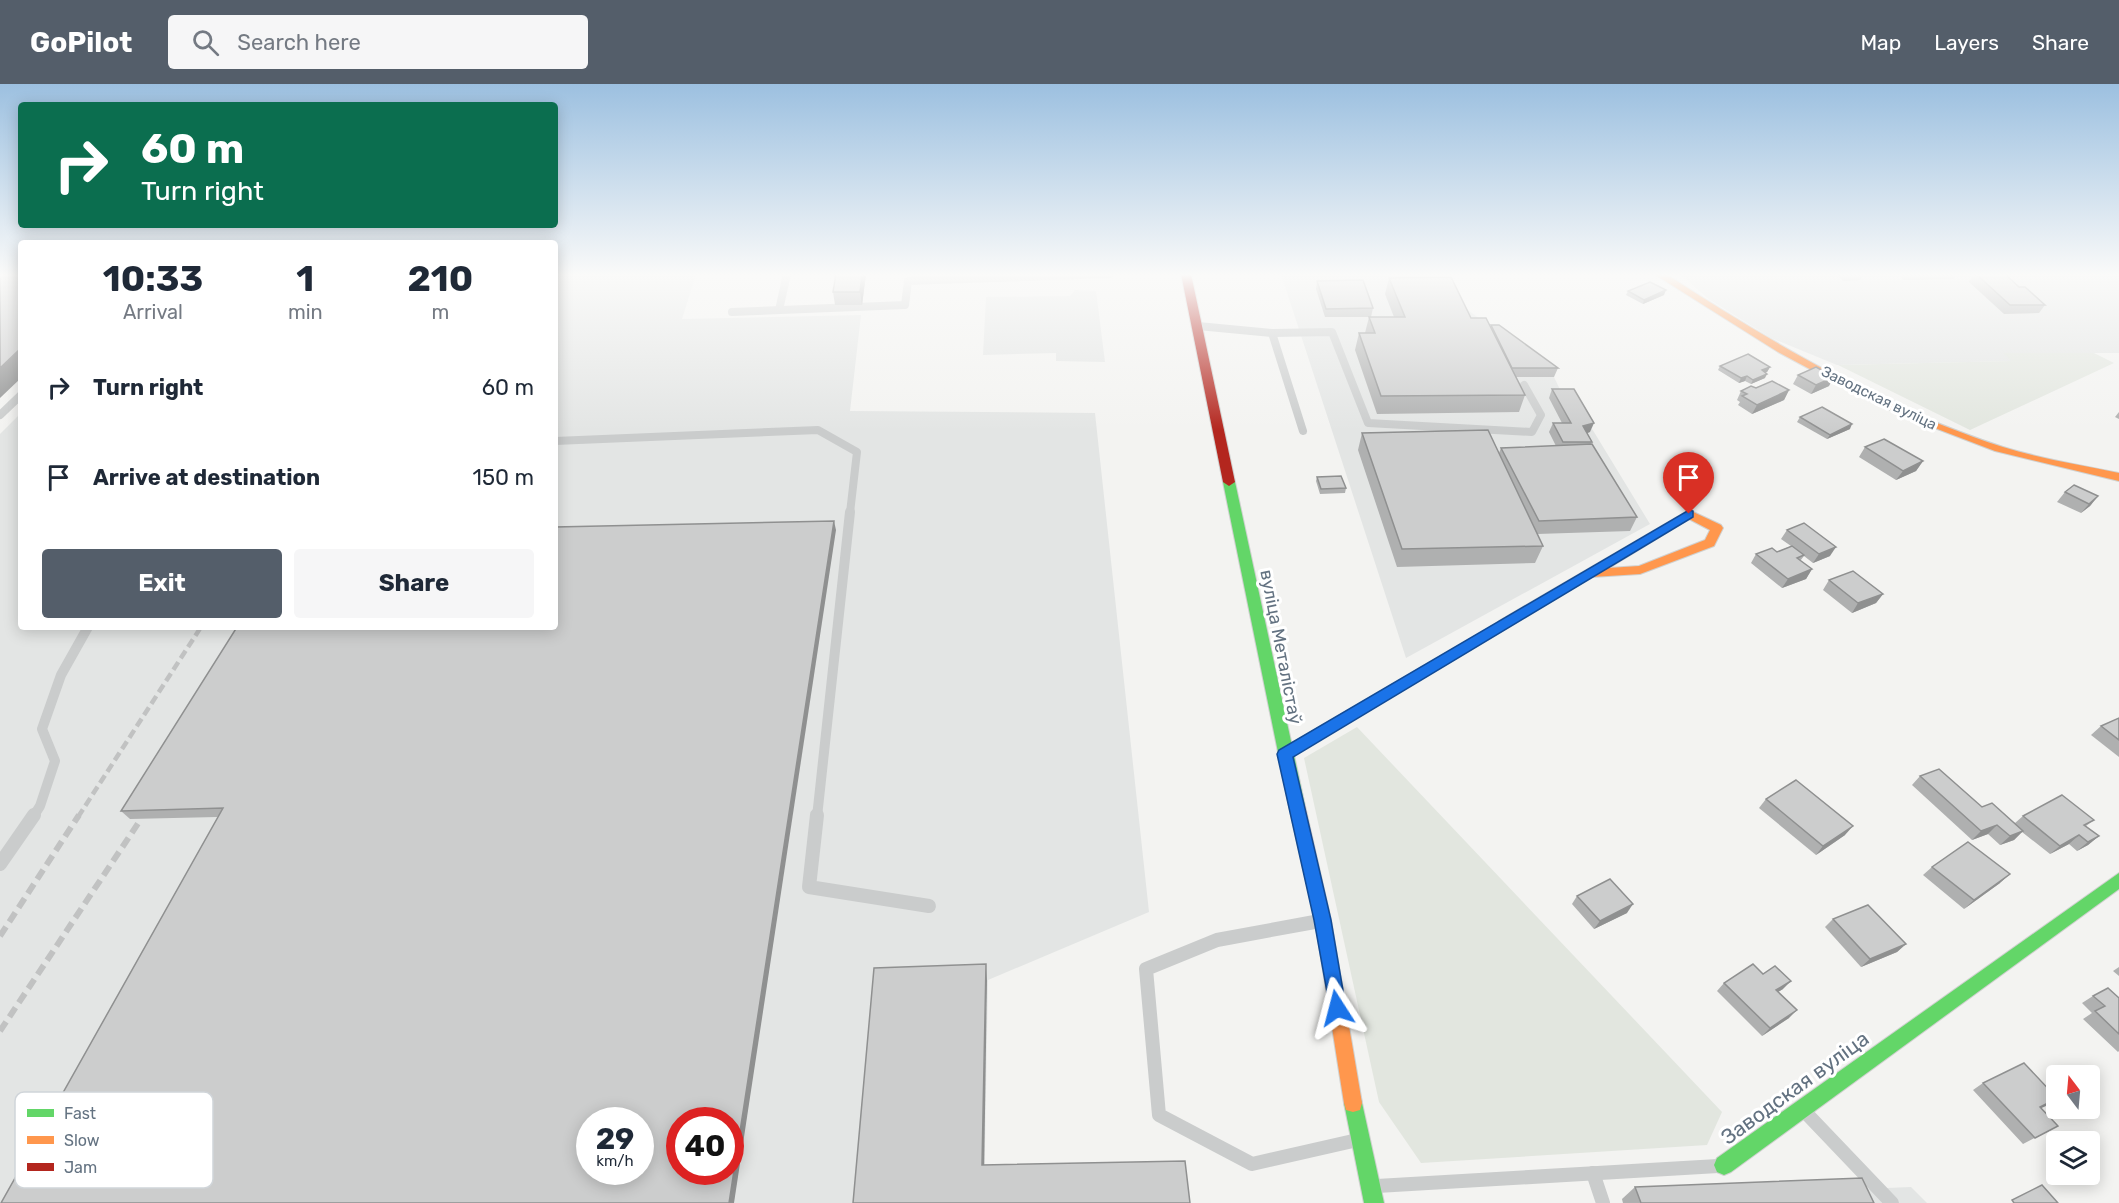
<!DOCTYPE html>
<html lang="en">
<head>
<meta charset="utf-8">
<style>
	:root { --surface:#fff; --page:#f6f6f7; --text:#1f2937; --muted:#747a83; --accent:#545e6a }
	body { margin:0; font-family:Rubik,sans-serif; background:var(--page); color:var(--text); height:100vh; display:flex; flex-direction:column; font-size:22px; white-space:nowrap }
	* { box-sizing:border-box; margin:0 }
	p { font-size:20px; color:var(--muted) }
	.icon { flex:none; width:33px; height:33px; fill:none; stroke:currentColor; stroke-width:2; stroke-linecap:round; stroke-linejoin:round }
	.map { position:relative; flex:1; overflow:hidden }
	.panel { position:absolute; left:18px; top:156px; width:540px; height:390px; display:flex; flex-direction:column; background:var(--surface); border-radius:6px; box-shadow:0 3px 15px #0003 }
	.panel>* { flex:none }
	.guide { position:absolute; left:18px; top:18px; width:540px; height:126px; border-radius:6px; box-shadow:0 3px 15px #0003; background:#0b6e4f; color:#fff; overflow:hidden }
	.needle { width:39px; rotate:344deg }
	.buttons { position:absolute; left:2046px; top:981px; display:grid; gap:12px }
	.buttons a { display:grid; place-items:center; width:54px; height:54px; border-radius:6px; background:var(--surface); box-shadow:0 3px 15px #0003; font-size:30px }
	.speed { position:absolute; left:576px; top:1023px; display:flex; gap:12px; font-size:30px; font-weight:700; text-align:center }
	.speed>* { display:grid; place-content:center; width:78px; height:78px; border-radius:50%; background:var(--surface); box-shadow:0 3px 15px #0003; line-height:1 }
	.speed small { font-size:15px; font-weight:400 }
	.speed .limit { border:9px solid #d22; background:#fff; color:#111 }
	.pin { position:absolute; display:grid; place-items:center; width:51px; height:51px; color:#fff; margin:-62px -26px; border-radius:50% 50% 50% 0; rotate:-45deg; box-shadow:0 0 6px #0007 }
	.pin .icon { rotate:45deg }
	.me { position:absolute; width:66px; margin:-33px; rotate:351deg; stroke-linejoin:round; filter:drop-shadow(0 0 4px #0008) }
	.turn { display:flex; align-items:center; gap:21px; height:126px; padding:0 24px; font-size:27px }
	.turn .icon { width:78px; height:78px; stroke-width:2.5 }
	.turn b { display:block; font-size:42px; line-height:51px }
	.eta { display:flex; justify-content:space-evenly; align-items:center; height:102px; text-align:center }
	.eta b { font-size:36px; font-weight:700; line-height:42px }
	.cta { display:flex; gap:12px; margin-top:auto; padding:12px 24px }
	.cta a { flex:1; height:69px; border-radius:6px; background:var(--accent); color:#fff; font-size:24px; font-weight:700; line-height:69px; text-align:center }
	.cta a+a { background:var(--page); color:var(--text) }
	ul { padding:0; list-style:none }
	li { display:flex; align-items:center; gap:18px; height:90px; padding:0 24px }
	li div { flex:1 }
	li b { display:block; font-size:22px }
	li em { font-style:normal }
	header { display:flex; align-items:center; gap:36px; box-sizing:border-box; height:84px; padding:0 30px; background:var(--accent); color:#fff }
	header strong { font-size:28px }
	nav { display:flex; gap:33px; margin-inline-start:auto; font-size:21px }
	.search { width:420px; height:54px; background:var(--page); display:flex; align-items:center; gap:15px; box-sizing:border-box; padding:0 21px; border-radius:6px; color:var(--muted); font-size:22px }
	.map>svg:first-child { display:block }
</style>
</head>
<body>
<header>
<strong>GoPilot</strong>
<div class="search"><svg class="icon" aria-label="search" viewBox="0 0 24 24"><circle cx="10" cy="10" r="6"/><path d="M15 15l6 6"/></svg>Search here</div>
<nav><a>Map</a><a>Layers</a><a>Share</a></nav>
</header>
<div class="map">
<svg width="2119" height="1119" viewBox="0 0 2119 1119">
	<rect width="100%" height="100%" fill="#f3f3f1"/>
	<!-- built -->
	<g fill="#e3e5e4" fill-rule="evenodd">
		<path d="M555,190H696L682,235L861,231L850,327L1095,329L1149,828L988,896L984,1119H0V350L21,329V543H555ZM590,1036H640V1088H590ZM680,1036H730V1088H680Z"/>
		<path d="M1281,190H1422L1554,293L1564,314H1571L1594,348L1650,440L1406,574Z"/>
		<path d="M1680,190H2119V269H2005L2012,277L1837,281L1771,254L1707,214Z"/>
		<path d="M1075,206L1096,207L1105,278L1056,277V269L983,271L986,213L1070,212Z"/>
		<path d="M1911,1103L1927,1119H1623L1622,1115Z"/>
	</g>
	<!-- green -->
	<g fill="#e2e6df">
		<path d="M2003,269H2094L2114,279L1970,346L1838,281L2011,277Z"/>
		<path d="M1357,643L1722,1028L1707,1061L1421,1079L1379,1018L1304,674Z"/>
	</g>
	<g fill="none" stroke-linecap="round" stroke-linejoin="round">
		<defs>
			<g id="fast">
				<path d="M1229,394L1235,398L1305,722L1302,726L1297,728L1292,726L1289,722L1223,398Z"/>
				<path d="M2119,789V805L1731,1088L1724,1091L1717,1088L1714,1081L1717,1074Z"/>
				<path d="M1353,1010L1360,1012L1362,1019L1384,1119H1364L1344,1019L1346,1012Z"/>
			</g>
			<g id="slow">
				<path d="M1654,190H1666C1772,259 1882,324 2003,363C2041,375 2080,381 2119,389V397L1995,367L1906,333L1862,313L1778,268Z"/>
				<path d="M1689,426L1721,441L1723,444L1714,462L1640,490L1592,493L1509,543H1499L1497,540L1499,537ZM1689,435L1710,446L1705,456L1639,482L1609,484Z"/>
				<path d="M1297,716L1302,718L1305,722L1331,836L1362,1019L1360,1026L1353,1028L1346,1026L1344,1019L1315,836L1289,722L1292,718Z"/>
			</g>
			<g id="jam">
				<path d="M1181,190H1191L1235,398L1229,402L1223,398Z"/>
				<path d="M1504,535L1509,537L1511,540L1509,543L1290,674L1285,676L1280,674L1278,670L1280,666Z"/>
			</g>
		</defs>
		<!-- fast casing -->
		<use href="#fast" stroke="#d0d1d0" stroke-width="2"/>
		<!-- slow casing -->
		<use href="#slow" stroke="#d0d1d0" stroke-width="2"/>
		<!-- jam casing -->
		<use href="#jam" stroke="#d0d1d0" stroke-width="2"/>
		<!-- lane-far2 -->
		<g stroke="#cacccc" stroke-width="8">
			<path d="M779,226L787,190"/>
			<path d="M732,228L905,221L908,197L1109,190"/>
			<path d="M1198,242L1272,249L1303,347"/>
			<path d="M1272,249L1332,248L1368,339L1532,348L1541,331L1524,301"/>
			<path d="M0,331L21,311"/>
			<path d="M555,357L818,346L857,368L850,429"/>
		</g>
		<!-- lane-far1 -->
		<g stroke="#cacccc" stroke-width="10">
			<path d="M33,733L40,722L55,677L42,645L61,591L88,543"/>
			<path d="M817,733L850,428"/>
		</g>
		<!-- lane -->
		<g stroke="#cacccc" stroke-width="14">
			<path d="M817,731L809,803L929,822"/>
			<path d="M0,780L34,731"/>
			<path d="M1320,837L1217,856L1146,885L1159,1031L1252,1080L1353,1057"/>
			<path d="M1807,1030L1892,1119"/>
			<path d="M1593,1089L1603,1119"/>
			<path d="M1377,1102L1718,1082"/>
		</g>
		<!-- fast -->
		<use href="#fast" fill="#63d668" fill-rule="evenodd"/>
		<!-- slow -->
		<use href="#slow" fill="#ff974d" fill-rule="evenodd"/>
		<!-- jam -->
		<use href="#jam" fill="#b3261e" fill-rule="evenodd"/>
		<!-- rail-far1 -->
		<path stroke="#c1c2c2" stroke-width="4.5" stroke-dasharray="9 4.5" stroke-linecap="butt" d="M78,733L201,543"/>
		<!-- rail -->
		<g stroke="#c1c2c2" stroke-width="6" stroke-dasharray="11 6" stroke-linecap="butt">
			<path d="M0,852L79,731"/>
			<path d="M0,947L141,735"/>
		</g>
	</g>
	<!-- wall -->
	<g fill="#afb0b0">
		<path d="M836,190H866L862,221H835L833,208Z"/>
		<path d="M1836,190H1864L1860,196L1843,197Z"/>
		<path d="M1898,190H1956L1954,195L1903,196Z"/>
		<path d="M1974,190H2005L2019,203L2045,221L2039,229L2004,230L1969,198Z"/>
		<path d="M1389,194L1471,234L1491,242V241L1558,284L1554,293H1516L1525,311L1519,328L1377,330L1355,266L1359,249H1365L1369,233H1394L1385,210Z"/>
		<path d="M1317,197L1373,224L1371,233H1325L1316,205Z"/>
		<path d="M1628,207L1664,211L1643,220L1626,211Z"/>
		<path d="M1720,282L1770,283L1767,288H1765V294L1751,300L1745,297L1739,299L1718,286Z"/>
		<path d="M1798,291L1829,302L1811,310L1793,300Z"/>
		<path d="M1756,304L1789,306L1784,316L1752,330L1738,321L1740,318L1737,316L1741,307Z"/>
		<path d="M1552,305L1590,348L1587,349L1592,358L1591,360L1637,433L1630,447L1537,450L1543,462L1535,479L1397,483L1358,366L1362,349L1499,369L1501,364L1556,362L1549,348L1553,339H1562L1549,314Z"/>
		<path d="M2119,328V335L2115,333Z"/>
		<path d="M1800,333L1850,345L1827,355L1797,338Z"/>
		<path d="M1865,363L1923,377L1916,387L1896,396L1859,373Z"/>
		<path d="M1317,393L1346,404L1345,409L1320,410L1316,397Z"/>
		<path d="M2065,408L2098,412L2090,422L2081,429L2057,418Z"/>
		<path d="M836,446L217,733L130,735L121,727Z"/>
		<path d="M1787,446L1830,472L1813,479L1804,472L1800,477L1812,485L1806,495L1782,504L1751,479L1756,470L1777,468L1791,462L1781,455Z"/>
		<path d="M1829,496L1883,510L1876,519L1852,529L1823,506Z"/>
		<path d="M2119,634V673L2091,651L2101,642Z"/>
		<path d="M1920,692L2015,739L2023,732L2094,736L2086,742L2099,752L2088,761L2077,767L2069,760L2050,770L2022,748L2014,756L2000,761L1988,750L1972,756L1912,701Z"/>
		<path d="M1766,715L1845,751L1816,771L1759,724Z"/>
		<path d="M1932,783L2000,799L1964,825L1923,791Z"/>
		<path d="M1577,812L1627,829L1594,845L1572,820Z"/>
		<path d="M1833,835L1906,860L1897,868L1861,883L1825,843Z"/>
		<path d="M2119,883V892L2113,887Z"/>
		<path d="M1763,890L1783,905L1778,908L1789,934L1762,952L1717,907L1724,899Z"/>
		<path d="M2093,912L2119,914V967L2118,968L2083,935L2092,929L2082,919Z"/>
		<path d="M1983,999L2056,1015L2041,1024L2058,1042L2023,1060L1973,1006Z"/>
		<path d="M1635,1103L1874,1119H1623L1622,1115Z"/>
	</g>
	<!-- shaded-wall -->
	<g fill="#8f9090">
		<path d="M862,190H866L862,221L860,208Z"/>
		<path d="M1666,206L1664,211L1643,220L1644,216Z"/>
		<path d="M21,264V294L0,314V284Z"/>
		<path d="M1770,283L1767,288L1759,291L1762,286Z"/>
		<path d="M1767,290L1765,294L1751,300L1753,296Z"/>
		<path d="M1747,292L1745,297L1739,299L1741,294Z"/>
		<path d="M1834,293L1829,302L1811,310L1816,301Z"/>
		<path d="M1789,306L1784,316L1752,330L1757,321Z"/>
		<path d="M1594,339L1590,348L1579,352L1583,342Z"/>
		<path d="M1852,340L1850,345L1827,355L1830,351Z"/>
		<path d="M1923,377L1916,387L1896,396L1903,387Z"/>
		<path d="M2098,412L2090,422L2081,429L2089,420Z"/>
		<path d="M834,437L836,446L734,1119H729Z"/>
		<path d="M1836,463L1830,472L1813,479L1819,470Z"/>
		<path d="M1812,485L1806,495L1782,504L1788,495Z"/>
		<path d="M1883,510L1876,519L1852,529L1858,519Z"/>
		<path d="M1997,741L1988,750L1972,756L1981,747Z"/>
		<path d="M1853,742L1845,751L1816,771L1823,762Z"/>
		<path d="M2023,747L2014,756L2000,761L2010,752Z"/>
		<path d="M2079,751L2069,760L2050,770L2060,762Z"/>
		<path d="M2099,752L2088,761L2077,767L2088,758Z"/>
		<path d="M2010,790L2000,799L1964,825L1974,816Z"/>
		<path d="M1633,820L1627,829L1594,845L1600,837Z"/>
		<path d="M1906,860L1897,868L1861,883L1870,875Z"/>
		<path d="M986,880L987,896L984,1094L982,1081Z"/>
		<path d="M1791,897L1783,905L1768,914L1776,906Z"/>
		<path d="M1797,926L1789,934L1762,952L1770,944Z"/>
		<path d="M2056,1015L2046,1022L2028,1030L2040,1023Z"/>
	</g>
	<!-- building -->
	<g fill="#cccdcd" stroke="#8f9090" stroke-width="1.5" fill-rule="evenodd">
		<path d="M0,190H21V264L0,284Z"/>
		<path d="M836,190H862L860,208H833Z"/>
		<path d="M1976,190H2005L2019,203H2025L2045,221H2010Z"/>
		<path d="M1451,193L1471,234H1486L1525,311L1381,312L1359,249H1375L1369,233H1405L1389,194Z"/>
		<path d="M1363,196L1373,224L1326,225L1317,197Z"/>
		<path d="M1650,198L1666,206L1644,216L1628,207Z"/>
		<path d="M1491,241H1499L1558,284H1512Z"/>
		<path d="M1748,270L1770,283L1762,286L1767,290L1753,296L1747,292L1741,294L1720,282Z"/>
		<path d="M1816,283L1834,293L1816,301L1798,291Z"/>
		<path d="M1772,297L1789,306L1757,321L1742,312L1747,310L1741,307L1751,302L1756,304Z"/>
		<path d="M1552,305H1574L1594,339L1583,342L1592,358H1563L1553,339H1571Z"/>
		<path d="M1822,323L1852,340L1830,351L1800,333Z"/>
		<path d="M1488,346L1543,462L1402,465L1362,349Z"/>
		<path d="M1884,355L1923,377L1903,387L1865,363Z"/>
		<path d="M1592,360L1637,433L1539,437L1501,364Z"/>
		<path d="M1341,392L1346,404L1321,405L1317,393Z"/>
		<path d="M2074,401L2098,412L2089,420L2065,408Z"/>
		<path d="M834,437L729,1119H1L223,724L121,727L237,543H555V443ZM590,1036H640V1088H590ZM680,1036H730V1088H680Z"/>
		<path d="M1804,439L1836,463L1819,470L1787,446Z"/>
		<path d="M1792,462L1804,471L1797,474L1812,485L1788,495L1756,470L1772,464L1777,468Z"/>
		<path d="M1853,487L1883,510L1858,519L1829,496Z"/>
		<path d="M2119,634V656L2101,642Z"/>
		<path d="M1939,685L1982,723L1992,719L2023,747L2010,752L1997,741L1981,747L1920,692Z"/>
		<path d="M1796,696L1853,742L1823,762L1766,715Z"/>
		<path d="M2062,711L2094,736L2084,741L2099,752L2088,758L2079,751L2060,762L2023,732Z"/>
		<path d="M1968,758L2010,790L1974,816L1932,783Z"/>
		<path d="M1610,795L1633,820L1600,837L1577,812Z"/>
		<path d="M1868,821L1906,860L1870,875L1833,835Z"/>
		<path d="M986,880L982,1081L1185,1077L1190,1119H853L874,884Z"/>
		<path d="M1753,880L1763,890L1775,882L1791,897L1776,906L1797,926L1770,944L1724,899Z"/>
		<path d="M2108,904L2119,914V950L2095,927L2105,922L2093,912Z"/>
		<path d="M2024,979L2056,1013V1015L2040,1023L2058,1042L2035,1054L1983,999Z"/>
		<path d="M1862,1094L1874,1119H1641L1635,1103Z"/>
		<path d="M2042,1101L2058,1119H2014L2012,1116Z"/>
	</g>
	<!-- sky -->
	<linearGradient id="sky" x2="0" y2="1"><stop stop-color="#9cc0e0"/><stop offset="0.55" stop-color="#fafaf9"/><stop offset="1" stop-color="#fafaf9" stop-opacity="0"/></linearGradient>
	<rect width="2119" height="347" fill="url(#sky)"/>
	<!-- route -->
	<path fill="#1a73e8" stroke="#114b97" stroke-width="1.5" d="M1689,426L1693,427V433L1293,673L1331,836L1346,924L1343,930L1337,933L1331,930L1314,836L1277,670L1279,666Z"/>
	<g text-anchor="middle" stroke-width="6" stroke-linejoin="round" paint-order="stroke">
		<!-- far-street labels -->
		<g font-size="15" fill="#637281" stroke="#fff">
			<text transform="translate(1879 314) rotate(26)" y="5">Заводская вуліца</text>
		</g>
		<!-- street labels -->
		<g font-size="18" fill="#637281" stroke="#fff">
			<text transform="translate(1281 563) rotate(79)" y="6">вуліца Металістаў</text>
		</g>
		<!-- near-street labels -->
		<g font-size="21" fill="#637281" stroke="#fff">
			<text transform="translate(1795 1004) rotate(-36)" y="7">Заводская вуліца</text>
		</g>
	</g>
	<!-- legend -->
	<rect x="15" y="1008" width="198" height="96" rx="9" fill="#fff" stroke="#d0d5d9" stroke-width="1.5"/>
	<rect x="27" y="1025" width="27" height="8" fill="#63d668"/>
	<rect x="27" y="1052" width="27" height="8" fill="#ff974d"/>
	<rect x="27" y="1079" width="27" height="8" fill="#b3261e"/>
	<g font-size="16" fill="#637281">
		<text x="64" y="1035">Fast</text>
		<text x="64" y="1062">Slow</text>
		<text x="64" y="1089">Jam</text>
	</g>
</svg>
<div class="buttons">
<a><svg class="needle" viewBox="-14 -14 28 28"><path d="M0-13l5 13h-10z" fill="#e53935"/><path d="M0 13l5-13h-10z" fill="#747a83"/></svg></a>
<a><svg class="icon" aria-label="layers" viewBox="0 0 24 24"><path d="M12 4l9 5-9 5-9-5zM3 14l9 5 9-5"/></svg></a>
</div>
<div class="speed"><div>29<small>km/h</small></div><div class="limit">40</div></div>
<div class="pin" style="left:1689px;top:430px;background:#d93025"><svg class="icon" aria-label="arrive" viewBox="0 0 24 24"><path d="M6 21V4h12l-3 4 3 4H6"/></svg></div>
<svg class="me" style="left:1337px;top:924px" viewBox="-20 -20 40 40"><path d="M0-17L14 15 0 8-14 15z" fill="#1a73e8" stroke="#fff" stroke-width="4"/></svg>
<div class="guide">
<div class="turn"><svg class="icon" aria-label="right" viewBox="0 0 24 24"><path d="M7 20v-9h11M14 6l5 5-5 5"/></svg><div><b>60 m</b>Turn right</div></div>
</div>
<section class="panel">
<div class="eta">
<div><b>10:33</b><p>Arrival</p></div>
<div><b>1</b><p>min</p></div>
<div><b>210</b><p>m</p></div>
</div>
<ul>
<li><svg class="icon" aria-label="right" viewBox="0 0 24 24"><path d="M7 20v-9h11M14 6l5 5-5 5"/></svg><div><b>Turn right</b></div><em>60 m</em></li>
<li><svg class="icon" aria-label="arrive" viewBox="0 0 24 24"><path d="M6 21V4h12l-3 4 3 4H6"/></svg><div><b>Arrive at destination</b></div><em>150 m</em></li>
</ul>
<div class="cta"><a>Exit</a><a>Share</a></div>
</section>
</div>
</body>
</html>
